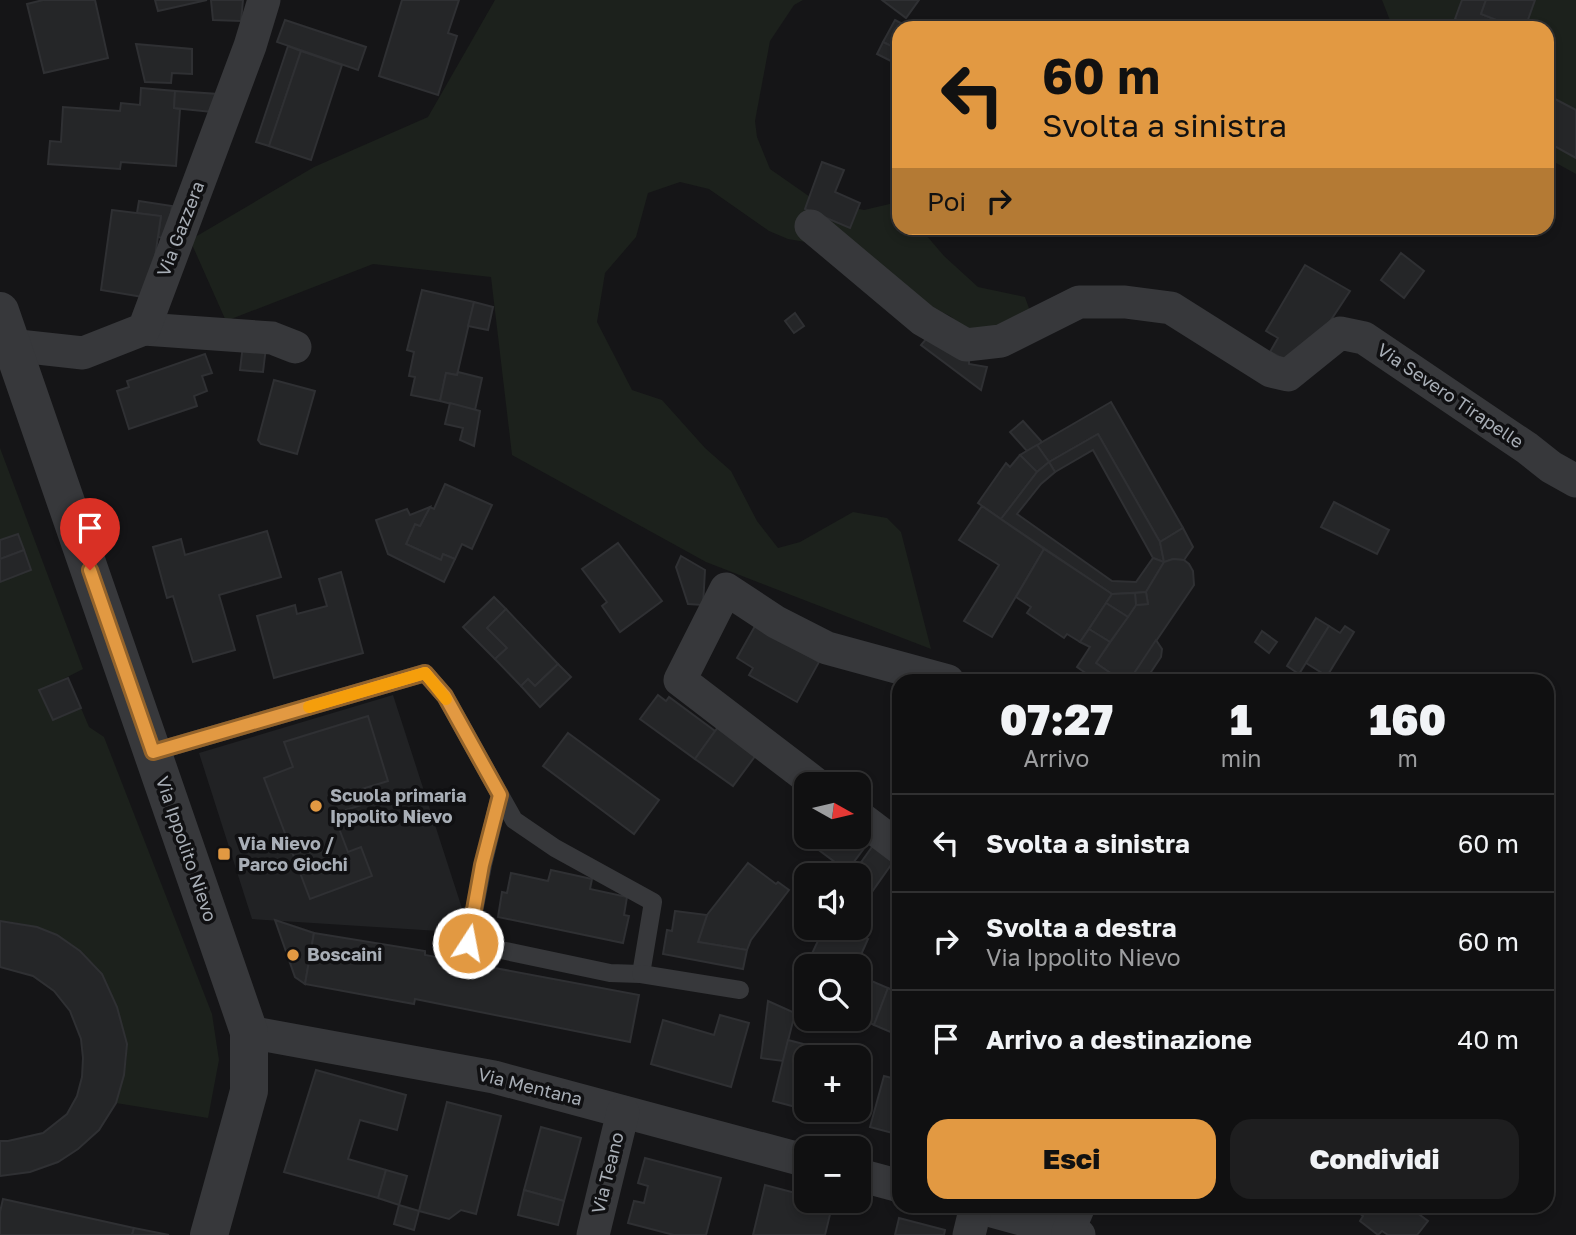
<!DOCTYPE html>
<html lang="it">
<head>
<meta charset="utf-8">
<style>
	:root { --surface:#101011; --page:#1e1e1f; --text:#f1f3f6; --muted:#9c9d9f; --line:#303031; --accent:#e29942 }
	body { margin:0; font-family:"Golos Text",sans-serif; background:var(--page); color:var(--text); height:100vh; display:flex; flex-direction:column; font-size:26px; white-space:nowrap }
	* { box-sizing:border-box; margin:0 }
	p { font-size:23px; color:var(--muted) }
	.icon { flex:none; width:38px; height:38px; fill:none; stroke:currentColor; stroke-width:2; stroke-linecap:round; stroke-linejoin:round }
	.map { position:relative; flex:1; overflow:hidden }
	.sheet { position:absolute; left:892px; top:674px; width:662px; height:539px; display:flex; flex-direction:column; background:var(--surface); border-radius:21px; box-shadow:0 4px 10px #0003,0 0 0 2px var(--line) }
	.sheet>* { flex:none }
	.hud { position:absolute; left:892px; top:21px; width:662px; height:214px; border-radius:21px; box-shadow:0 4px 10px #0003,0 0 0 2px var(--line); background:#e29942; color:#111; overflow:hidden }
	.needle { width:46px; rotate:98deg }
	.controls { position:absolute; left:794px; top:772px; display:grid; gap:14px }
	.controls a { display:grid; place-items:center; width:77px; height:77px; border-radius:14px; background:var(--surface); box-shadow:0 4px 10px #0003,0 0 0 2px var(--line); font-size:35px }
	.pin { position:absolute; display:grid; place-items:center; width:60px; height:60px; color:#fff; margin:-72px -30px; border-radius:50% 50% 50% 0; rotate:-45deg; box-shadow:0 0 7px #0007 }
	.pin .icon { rotate:45deg }
	.me { position:absolute; width:77px; margin:-38px; rotate:11deg; stroke-linejoin:round; filter:drop-shadow(0 0 5px #0008) }
	.turn { display:flex; align-items:center; gap:24px; height:147px; padding:0 35px; font-size:32px }
	.turn .icon { width:91px; height:91px; stroke-width:2.5 }
	.turn b { display:block; font-size:49px; line-height:60px }
	.then { display:flex; align-items:center; height:66px; padding:0 35px; background:#0003; gap:14px; font-size:26px }
	.eta { display:flex; justify-content:space-evenly; align-items:center; height:119px; text-align:center }
	.eta b { font-size:42px; font-weight:800; line-height:49px }
	.primary-button { display:flex; gap:14px; margin-top:auto; padding:14px 35px }
	.primary-button a { flex:1; height:80px; border-radius:21px; background:var(--accent); color:#111; font-size:28px; font-weight:800; line-height:80px; text-align:center }
	.primary-button a+a { background:var(--page); color:var(--text) }
	ul { padding:0; list-style:none }
	li { display:flex; align-items:center; gap:21px; height:98px; padding:0 35px; border-top:2px solid var(--line) }
	li div { flex:1 }
	li b { display:block; font-size:26px }
	li em { font-style:normal }
	.map>svg:first-child { display:block }
</style>
</head>
<body>
<div class="map">
<svg width="1576" height="1235" viewBox="0 0 1576 1235">
	<rect width="100%" height="100%" fill="#151517"/>
	<!-- built -->
	<path fill="#212224" d="M393,695L470,933L252,919L199,753Z"/>
	<!-- green -->
	<g fill="#1c211c">
		<path d="M495,0H803L794,5L770,41L755,121L757,137L770,169L813,199L864,210L898,202L900,228H920L944,256L978,287L1025,297L1036,328L1003,357L950,316L922,303L835,247L788,239L769,231L709,189L680,182L648,193L636,237L605,273L597,322L632,390L662,400L705,448L731,471L757,521L778,548L800,542L853,512L887,518L901,532L931,649L706,562L512,455L491,277L373,264L226,321L190,240L314,167L428,117Z"/>
		<path d="M1382,0H1576V174L1547,158V28H1393Z"/>
		<path d="M0,448L83,669L40,691L53,720L81,708L89,727L104,737L212,1014L219,1060L208,1118L116,1103C121,1084 128,1065 127,1045C126,1036 122,1027 120,1019C105,959 60,925 0,921Z"/>
	</g>
	<!-- building -->
	<g fill="#252628" stroke="#2f3033" stroke-width="2">
		<path d="M43,0H95L108,58L44,73L27,4Z"/>
		<path d="M155,0H207L158,11Z"/>
		<path d="M211,0H243L241,21L213,20Z"/>
		<path d="M402,0H459L448,33L457,36L438,95L379,76Z"/>
		<path d="M882,0H919L906,18Z"/>
		<path d="M1462,0H1486L1481,14L1517,28H1477L1455,19Z"/>
		<path d="M1486,0H1535L1525,28H1517L1481,14Z"/>
		<path d="M285,20L366,47L358,70L277,42Z"/>
		<path d="M895,20L910,28H900V50L883,42Z"/>
		<path d="M883,42L900,50L895,63L877,54Z"/>
		<path d="M136,44L192,49V74L172,73L171,83L145,82Z"/>
		<path d="M288,46L301,51L269,146L256,142Z"/>
		<path d="M301,51L342,65L311,160L269,146Z"/>
		<path d="M141,88L175,91L174,108L180,109L176,166L121,162L120,169L48,164L50,141L61,142L63,107L120,111L121,103L140,105Z"/>
		<path d="M175,91L218,94L212,112L174,108Z"/>
		<path d="M1555,99L1576,110V158L1547,142V114Z"/>
		<path d="M822,162L844,170L835,192L860,203L850,228L805,209Z"/>
		<path d="M139,201L172,206L167,239L158,237L161,216L137,213Z"/>
		<path d="M112,210L161,216L149,298L101,290Z"/>
		<path d="M1401,253L1424,271L1404,298L1381,280Z"/>
		<path d="M1305,265L1350,291L1325,329L1289,362L1270,352L1278,338L1266,331Z"/>
		<path d="M422,290L474,302L457,375L446,373L440,401L411,395L415,377L409,376L414,352L407,350Z"/>
		<path d="M474,302L493,307L488,330L468,326Z"/>
		<path d="M795,313L804,326L794,333L785,321Z"/>
		<path d="M932,332L969,360V364L987,367L981,390L921,345Z"/>
		<path d="M243,345L266,347L263,372L240,370Z"/>
		<path d="M205,354L212,373L202,376L207,391L194,396L197,406L129,429L117,391L129,387L127,381Z"/>
		<path d="M458,372L482,378L475,410L440,401L446,373L457,375Z"/>
		<path d="M274,380L315,391L297,454L261,444L258,440Z"/>
		<path d="M1111,402L1183,528L1160,542L1098,434L1049,462L1037,445Z"/>
		<path d="M450,403L480,411L474,446L460,440L463,428L445,424Z"/>
		<path d="M1023,421L1042,442L1027,451L1010,432Z"/>
		<path d="M1098,434L1160,542L1164,562L1153,558L1093,450L1055,472L1049,462Z"/>
		<path d="M1037,445L1049,462L1037,472L1020,455Z"/>
		<path d="M1020,455L1037,472L1001,519L978,503L1006,463L1010,467Z"/>
		<path d="M1049,462L1055,472L1041,484L1017,514L1112,581L1136,582L1153,558L1164,562L1146,592L1112,594L1001,519L1037,472Z"/>
		<path d="M445,484L492,505L472,549L462,544L455,559L443,554L441,560L406,544L415,524L420,526L430,507L434,509Z"/>
		<path d="M1334,502L1389,530L1377,554L1321,527Z"/>
		<path d="M982,506L1044,549L992,637L964,621L999,565L959,540Z"/>
		<path d="M430,507L420,526L415,524L406,544L441,560L443,554L455,559L444,582L388,554L376,520L407,509L410,515Z"/>
		<path d="M1183,528L1193,547L1184,560L1173,559L1164,562L1160,542Z"/>
		<path d="M267,531L281,577L219,595L235,650L193,662L173,596L167,598L153,547L181,539L185,555Z"/>
		<path d="M18,534L24,550L0,559V540Z"/>
		<path d="M618,543L662,601L620,632L602,606L607,602L582,569Z"/>
		<path d="M1044,549L1112,594L1080,642L1067,634L1064,638L1027,613L1031,607L1016,597Z"/>
		<path d="M24,550L31,570L0,582V559Z"/>
		<path d="M681,556L705,570L703,605L688,604L676,567Z"/>
		<path d="M1173,559L1184,560L1189,564L1193,571L1194,585L1129,681H1122L1096,663L1136,605L1148,604L1146,592L1164,562Z"/>
		<path d="M341,572L363,653L274,678L257,616L295,605L297,614L327,606L319,579Z"/>
		<path d="M1146,592L1148,604L1136,605L1135,593Z"/>
		<path d="M1135,593L1136,605L1128,617L1106,603L1112,594Z"/>
		<path d="M494,597L506,609L487,628L507,648L495,659L463,627Z"/>
		<path d="M1106,603L1128,617L1110,642L1089,629Z"/>
		<path d="M506,609L558,664L535,686L528,679L521,686L495,659L507,648L487,628Z"/>
		<path d="M1316,618L1329,626L1299,674L1287,666Z"/>
		<path d="M755,626L819,662L797,702L749,675L753,668L737,658Z"/>
		<path d="M1329,626L1340,633L1345,626L1354,632L1327,676L1306,663Z"/>
		<path d="M1089,629L1110,642L1096,663L1122,681H1097L1077,667L1090,647L1080,642Z"/>
		<path d="M1262,631L1277,642L1269,653L1255,642Z"/>
		<path d="M1156,640L1162,649L1161,657L1145,681H1129Z"/>
		<path d="M558,664L571,677L540,707L521,686L528,679L535,686Z"/>
		<path d="M68,678L81,708L53,720L39,690Z"/>
		<path d="M658,695L666,701L669,697L715,731L695,759L640,719Z"/>
		<path d="M368,716L388,781L362,789L367,803L346,810L347,813L335,818L348,852L361,847L372,876L310,899L264,778L293,767L284,742Z"/>
		<path d="M718,727L756,755L733,786L695,759Z"/>
		<path d="M568,733L659,800L634,834L543,766Z"/>
		<path d="M807,819V836L874,835L847,871L796,833Z"/>
		<path d="M877,840L898,855L869,896L859,889V875H852Z"/>
		<path d="M748,863L776,884L778,882L789,890L751,940L747,950L698,942L707,915Z"/>
		<path d="M551,870L592,879L590,889L627,897L624,915L629,916L623,943L498,917L502,892L507,893L511,873L548,881Z"/>
		<path d="M675,911L707,915L698,942L747,950L743,969L663,954L667,930L672,931Z"/>
		<path d="M275,920L314,933L305,984L295,977Z"/>
		<path d="M0,921L37,927L57,935L80,951L102,974L117,1007L127,1044L124,1075L116,1103L99,1130L78,1149L58,1162L30,1172L0,1176V1141H8L43,1133L67,1114L77,1096L82,1077L83,1058L81,1039L70,1011L54,991L33,976L0,967Z"/>
		<path d="M824,928H842L868,939L856,966H816L808,962Z"/>
		<path d="M314,933L425,951V955L639,995L630,1042L415,999L414,1004L305,984Z"/>
		<path d="M859,971L871,976L869,980L888,988L874,1025L859,1018Z"/>
		<path d="M888,988L900,993V1023L895,1034L874,1025Z"/>
		<path d="M768,1001L795,1013L783,1061L761,1058Z"/>
		<path d="M720,1015L749,1023L731,1087L651,1064L663,1020L714,1035Z"/>
		<path d="M788,1040L842,1054L841,1057H807V1110H827L826,1115L773,1101Z"/>
		<path d="M316,1070L406,1095L397,1130L360,1120L348,1159L386,1170L378,1198L284,1172Z"/>
		<path d="M884,1076L900,1080V1135L870,1127Z"/>
		<path d="M447,1102L501,1116L476,1214L461,1210L449,1219L419,1211Z"/>
		<path d="M541,1127L581,1138L564,1201L524,1190Z"/>
		<path d="M645,1158L721,1178L706,1235H674L628,1223L634,1201L644,1203L648,1186L638,1183Z"/>
		<path d="M386,1170L407,1176L399,1205L378,1198Z"/>
		<path d="M765,1185L807,1196V1200L833,1202L825,1235H753Z"/>
		<path d="M524,1190L564,1201L558,1225L518,1215Z"/>
		<path d="M3,1199L134,1228L132,1235H0V1212Z"/>
		<path d="M399,1205L419,1211L414,1230L394,1224Z"/>
		<path d="M1350,1206H1408L1428,1221L1417,1235H1388L1382,1231L1378,1235L1360,1221L1363,1216Z"/>
		<path d="M899,1218L945,1230L944,1235H895Z"/>
		<path d="M134,1228L169,1235H132Z"/>
	</g>
	<g fill="none" stroke-linecap="round" stroke-linejoin="round">
		<!-- service -->
		<g stroke="#37383b" stroke-width="18">
			<path d="M153,752L425,673L445,696L514,820L555,848L653,902L641,974L610,973L468,943L483,865L500,795"/>
			<path d="M641,974L740,990"/>
		</g>
		<!-- minor -->
		<g stroke="#37383b" stroke-width="33">
			<path d="M811,226L923,320L966,345L1001,341L1079,302H1125L1171,308L1271,371L1288,375L1340,333L1364,338L1527,448L1551,467L1576,481"/>
			<path d="M144,329L272,338L295,347"/>
			<path d="M0,344L83,353L144,329L250,46L264,0"/>
			<path d="M816,784L680,680L726,589L776,622L827,648L948,681"/>
			<path d="M859,817L900,848"/>
			<path d="M249,1032L494,1077L807,1161"/>
			<path d="M859,1175L900,1186"/>
			<path d="M974,1206L1079,1235"/>
			<path d="M1068,1232L1079,1206"/>
			<path d="M593,1235L623,1112"/>
			<path d="M969,1235L976,1206"/>
		</g>
		<!-- tertiary -->
		<path stroke="#37383b" stroke-width="38" d="M0,311L249,1032V1091L209,1235"/>
	</g>
	<g fill="none" stroke-linecap="round" stroke-linejoin="round">
		<defs>
			<path id="route" d="M90,570L153,752L425,673L445,696L500,795L482,865L468,943"/>
		</defs>
		<!-- route casing -->
		<use href="#route" stroke="#93632b" stroke-width="18"/>
		<!-- route -->
		<use href="#route" stroke="#e29942" stroke-width="12"/>
		<!-- slow -->
		<path stroke="#f59e0b" stroke-width="12" d="M309,707L425,673L446,699"/>
	</g>
	<!-- markers -->
	<g fill="#e29942" stroke="#101012" stroke-width="2.5">
		<circle cx="316" cy="806" r="7"/>
		<rect x="217" y="847" width="14" height="14" rx="3.5"/>
		<circle cx="293" cy="955" r="7"/>
	</g>
	<g text-anchor="middle" stroke-width="7" stroke-linejoin="round" paint-order="stroke">
		<!-- street labels -->
		<g font-size="18" fill="#a8aeb6" stroke="#101012">
			<text transform="translate(181 229) rotate(-69)" y="6">Via Gazzera</text>
			<text transform="translate(1450 396) rotate(34)" y="6">Via Severo Tirapelle</text>
			<text transform="translate(186 849) rotate(71)" y="6">Via Ippolito Nievo</text>
			<text transform="translate(530 1087) rotate(14)" y="6">Via Mentana</text>
			<text transform="translate(608 1173) rotate(-76)" y="6">Via Teano</text>
		</g>
		<!-- poi labels -->
		<g font-size="18" font-weight="bold" fill="#a8aeb6" stroke="#101012" text-anchor="start">
			<text x="330" y="802">Scuola primaria<tspan x="330" dy="21">Ippolito Nievo</tspan></text>
			<text x="238" y="850">Via Nievo /<tspan x="238" dy="21">Parco Giochi</tspan></text>
			<text x="307" y="961">Boscaini</text>
		</g>
	</g>
</svg>
<div class="controls">
<a><svg class="needle" viewBox="-14 -14 28 28"><path d="M0-13l5 13h-10z" fill="#e53935"/><path d="M0 13l5-13h-10z" fill="#9c9d9f"/></svg></a>
<a><svg class="icon" aria-label="sound" viewBox="0 0 24 24"><path d="M4 9h4l5-4v14l-5-4H4zM17 9q2 3 0 6"/></svg></a>
<a><svg class="icon" aria-label="search" viewBox="0 0 24 24"><circle cx="10" cy="10" r="6"/><path d="M15 15l6 6"/></svg></a>
<a>+</a>
<a>−</a>
</div>
<div class="pin" style="left:90px;top:570px;background:#d93025"><svg class="icon" aria-label="arrive" viewBox="0 0 24 24"><path d="M6 21V4h12l-3 4 3 4H6"/></svg></div>
<svg class="me" style="left:468px;top:943px" viewBox="-20 -20 40 40"><circle r="17" fill="#e29942" stroke="#fff" stroke-width="3"/><path d="M0-11L8 9 0 5-8 9z" fill="#fff"/></svg>
<div class="hud">
<div class="turn"><svg class="icon" aria-label="left" viewBox="0 0 24 24"><path d="M17 20v-9H6M10 6l-5 5 5 5"/></svg><div><b>60 m</b>Svolta a sinistra</div></div>
<div class="then">Poi<svg class="icon" aria-label="right" viewBox="0 0 24 24"><path d="M7 20v-9h11M14 6l5 5-5 5"/></svg></div>
</div>
<section class="sheet">
<div class="eta">
<div><b>07:27</b><p>Arrivo</p></div>
<div><b>1</b><p>min</p></div>
<div><b>160</b><p>m</p></div>
</div>
<ul>
<li><svg class="icon" aria-label="left" viewBox="0 0 24 24"><path d="M17 20v-9H6M10 6l-5 5 5 5"/></svg><div><b>Svolta a sinistra</b></div><em>60 m</em></li>
<li><svg class="icon" aria-label="right" viewBox="0 0 24 24"><path d="M7 20v-9h11M14 6l5 5-5 5"/></svg><div><b>Svolta a destra</b><p>Via Ippolito Nievo</p></div><em>60 m</em></li>
<li><svg class="icon" aria-label="arrive" viewBox="0 0 24 24"><path d="M6 21V4h12l-3 4 3 4H6"/></svg><div><b>Arrivo a destinazione</b></div><em>40 m</em></li>
</ul>
<div class="primary-button"><a>Esci</a><a>Condividi</a></div>
</section>
</div>
</body>
</html>
